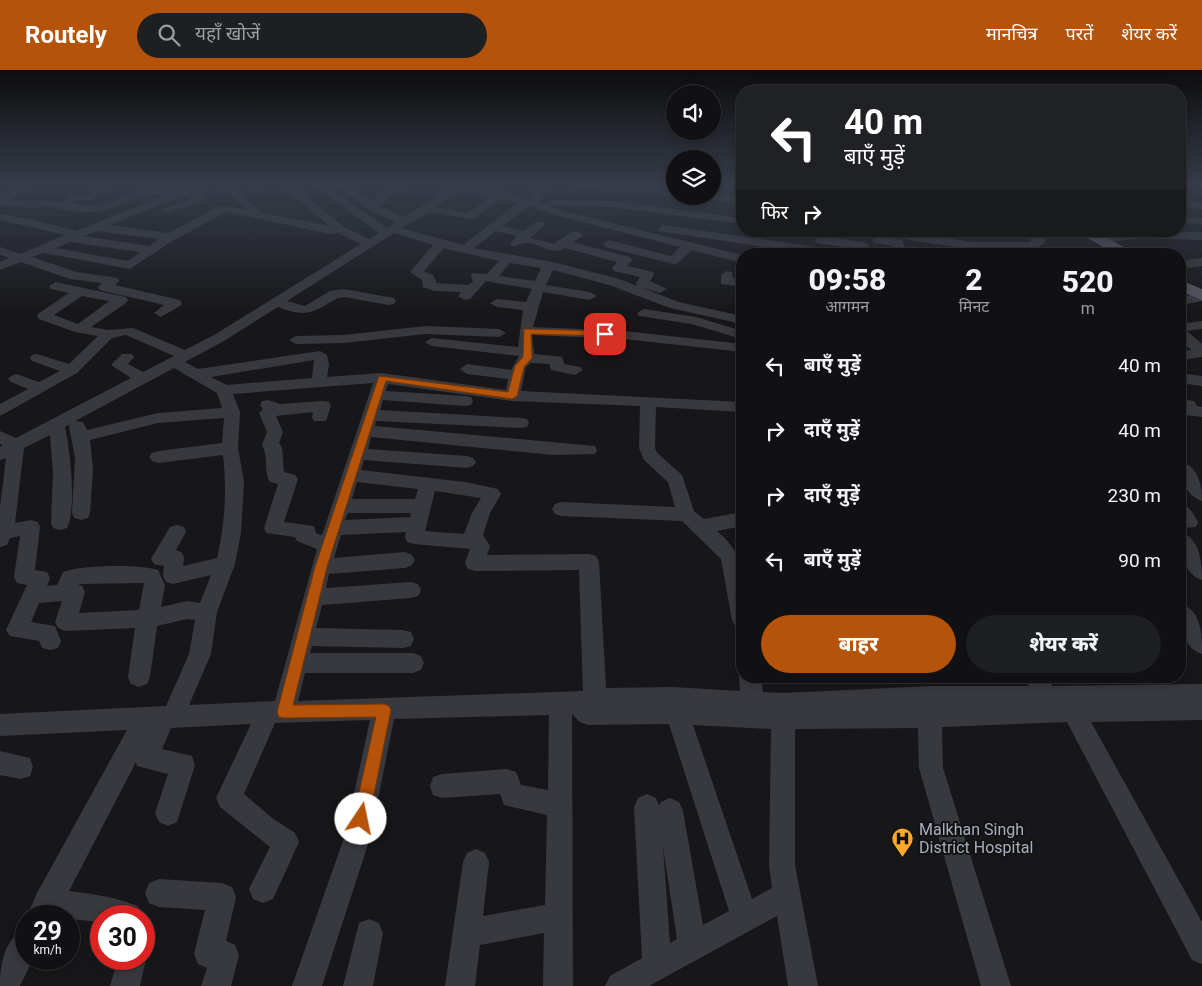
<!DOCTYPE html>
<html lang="hi">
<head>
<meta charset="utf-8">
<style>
	:root { --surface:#111113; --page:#1e1f21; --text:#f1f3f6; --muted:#9c9da0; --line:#303133; --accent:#b45309 }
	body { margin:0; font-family:Roboto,"Noto Sans Devanagari",sans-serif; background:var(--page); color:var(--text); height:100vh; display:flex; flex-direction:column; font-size:19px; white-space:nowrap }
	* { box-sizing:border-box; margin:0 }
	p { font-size:16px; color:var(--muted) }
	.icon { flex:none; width:28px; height:28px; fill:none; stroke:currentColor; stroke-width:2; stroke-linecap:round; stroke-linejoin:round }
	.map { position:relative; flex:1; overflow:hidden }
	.drawer { position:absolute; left:736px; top:178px; width:450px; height:435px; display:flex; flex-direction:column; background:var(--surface); border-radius:20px; box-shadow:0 2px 8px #0003,0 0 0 1px var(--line) }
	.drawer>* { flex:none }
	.banner { position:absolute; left:736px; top:15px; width:450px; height:152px; border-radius:20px; box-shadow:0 2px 8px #0003,0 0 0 1px var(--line); background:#202124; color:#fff; overflow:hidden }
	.fabs { position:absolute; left:666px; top:15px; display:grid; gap:10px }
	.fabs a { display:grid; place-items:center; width:55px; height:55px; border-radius:50%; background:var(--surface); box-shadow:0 2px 8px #0003,0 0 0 1px var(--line); font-size:25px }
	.speed { position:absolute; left:15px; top:835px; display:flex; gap:10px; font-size:25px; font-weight:700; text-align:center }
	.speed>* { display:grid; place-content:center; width:65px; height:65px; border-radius:50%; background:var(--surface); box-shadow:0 2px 8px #0003,0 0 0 1px var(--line); line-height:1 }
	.speed small { font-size:12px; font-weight:400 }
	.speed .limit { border:8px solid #d22; background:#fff; color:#111 }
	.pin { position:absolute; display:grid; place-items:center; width:42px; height:42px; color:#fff; margin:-21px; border-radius:10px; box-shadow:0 2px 8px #0006 }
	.me { position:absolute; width:55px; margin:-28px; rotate:11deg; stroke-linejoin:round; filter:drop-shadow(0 0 4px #0008) }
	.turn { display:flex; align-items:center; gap:18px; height:105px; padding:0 25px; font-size:22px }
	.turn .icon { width:65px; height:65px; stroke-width:2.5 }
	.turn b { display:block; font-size:35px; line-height:42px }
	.then { display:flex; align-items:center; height:48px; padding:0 25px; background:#0003; gap:10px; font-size:19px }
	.eta { display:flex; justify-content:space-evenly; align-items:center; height:85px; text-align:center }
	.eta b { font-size:30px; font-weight:800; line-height:35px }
	.button { display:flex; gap:10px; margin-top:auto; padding:10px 25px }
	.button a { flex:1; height:58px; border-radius:30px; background:var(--accent); color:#fff; font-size:20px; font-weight:800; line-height:58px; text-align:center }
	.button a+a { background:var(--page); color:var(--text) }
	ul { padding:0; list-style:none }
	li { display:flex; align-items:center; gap:15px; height:65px; padding:0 25px }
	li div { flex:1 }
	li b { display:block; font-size:19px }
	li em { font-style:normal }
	header { display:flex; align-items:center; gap:30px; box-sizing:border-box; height:70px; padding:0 25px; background:var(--accent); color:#fff }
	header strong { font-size:24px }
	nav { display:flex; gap:28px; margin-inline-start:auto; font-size:18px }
	.search { width:350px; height:45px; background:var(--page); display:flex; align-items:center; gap:12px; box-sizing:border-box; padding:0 18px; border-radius:28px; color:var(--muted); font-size:19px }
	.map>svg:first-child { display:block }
</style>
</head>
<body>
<header>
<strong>Routely</strong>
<div class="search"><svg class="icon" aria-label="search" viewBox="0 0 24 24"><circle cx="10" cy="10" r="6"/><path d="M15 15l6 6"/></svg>यहाँ खोजें</div>
<nav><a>मानचित्र</a><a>परतें</a><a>शेयर करें</a></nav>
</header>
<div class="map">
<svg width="1202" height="916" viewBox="0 0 1202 916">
	<rect width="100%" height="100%" fill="#171719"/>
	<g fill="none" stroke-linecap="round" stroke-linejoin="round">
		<!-- minor -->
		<g fill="#38393f" fill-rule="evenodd">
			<path d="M21,114H35L10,130C28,131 44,129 62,132L70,125H85L96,114H108L92,130H76L72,133L92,136L111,132L152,116L173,122L186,116L185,114H206L199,119L206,128L205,130L167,143L161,140L194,127L191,122L110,155L168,163L220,136L247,139L218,114H230L262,143L330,156L279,114H291L344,157L369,169L379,163L311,114H324L387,158L396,152L374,143L335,114H348L371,131L393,114H406L378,136L404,147L451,118L448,114H470L529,129L537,114H547L548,117L542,125L543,127L539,132L567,142L742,185V193L691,180L678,193L674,194L605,177L603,174L609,170L671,186L680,177L559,146L529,136L503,156L524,161L536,152H544V156L530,168L554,174L571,162H579L583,166L572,172L630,187L632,190L627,196L653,202L654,205L650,211L667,219L660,223L637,216L636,213L640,207L614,201L612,198L617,192L565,178C550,187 538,171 524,173C518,174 518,177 512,176L510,173L517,166L496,161L474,178L553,192L619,209L679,232L742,246V254L670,238L609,215L553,200L546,215L590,222L597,226L590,230L543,222L533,257L624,261L742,274V282L624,269L532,265L534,284L562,287L564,294L580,297L583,300L575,305L551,300L549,294L531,293L526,297L521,321L742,332V342L656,337L655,378L657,383L682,405L694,441L704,449L742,442V456L717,461C752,491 742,517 742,559L735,556L732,550L721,489L682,451L561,446L555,444L552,439L555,434L561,432L675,437L668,412L644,390L639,378L640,336L512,331L388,314L386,321L465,326L471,327L473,331L471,335L465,336L383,330L380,340L521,348L527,349L529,353L527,357L521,358L376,351L375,356L595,376L597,380L595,384L552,385L371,367L368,379L467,386L473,388L476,392L473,396L467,398L364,390L361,400L465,412L498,419L501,424L490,443L483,465L490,476L487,485L589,484L596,486L599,492L606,618L672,617L740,621L739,606L742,599V606H761L763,622L783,623L932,616H1029L1025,606H1048L1052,616L1202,614V650L1091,652L1202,852V894L1192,890L1067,652L942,657L943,698L1011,916H981L919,698L918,658L795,659V795L818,916H788L777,846L649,916H605L610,906L642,888L634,737L638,728L647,724L656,728L659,736L661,732L670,728L679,732L683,741L703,855L729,841L669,654L588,655L580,652L572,644L573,916H543L544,863L480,875L475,916H445L463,792L467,783L476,779L485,783L489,792L483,846L545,835L547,745L504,735L500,724L442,728L433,725L430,716L433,707L442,704L507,699L516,702L521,715L548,720L549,645L394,649L371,765L322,916H292L345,765L370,650L275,653L244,724L272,748L295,763L299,772L273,829L263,833L253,829L249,819L270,777L220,737L216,728L251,654L171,658L162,679L192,686L195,695L177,752L168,756L159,752L155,743L168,704L137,696L136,692L69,821C93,824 115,827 138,836L142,846H101V852L69,849V846H27L37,823L127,660L0,666V644L166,636L189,584L195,550L187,549L157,556L150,607L147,614L139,617L131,614L128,607L135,558L65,561L58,558L55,552L62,531L39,533L31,552L55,556L61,571L58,578L50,580L42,578L39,571L10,566L6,560L27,515L17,513L14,507L20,466L10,468L7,475L0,477V437L6,388L0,390V377L3,375L0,374V361L16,368L131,308L111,295L122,284H132L134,287L128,294L143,302L174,286L126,265L112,268L77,303L0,346V334L28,319L11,312L8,309L11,306L16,304L39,312L60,301L32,291L30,288L32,285L37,284L69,294L98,266L75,262L39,249L37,246L39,243L69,223L51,219L49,216L56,212L126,227L128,230L126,233L91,257L108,260L133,258L185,280L214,265L361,174L338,163L330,164L226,142L174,170L130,199L44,183L32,187L77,202L118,208L119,211L115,215L180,230L182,233L180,236L161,247L154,243L164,235L100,220L98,217L102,213L70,209L21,192L0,200V192L9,188L0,185V177L20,184L65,165L0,150V144L34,150L76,161L163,126C142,119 116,142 92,142C76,143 58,138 42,136L34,138L0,135V126ZM462,120L490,127L467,143L436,137ZM500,129L518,133L463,175L402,158L429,142L473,149ZM97,161L159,169L149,176L83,166ZM394,163L433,175L410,202L422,210L423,217L434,221L461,222L458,226L465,230L470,229L486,211L532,219L526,232L497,229L490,233L497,237L523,240L518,277L432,268L425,272L432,276L519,286L511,300L467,294L460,299L467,304L508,309L506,320L382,303L327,307L329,295L327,285L320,281L198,299L185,292L224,271L278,237C307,248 312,243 338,228L344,227L389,235L394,234L396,231L394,228L344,219L330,221L305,236L287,231ZM70,172L140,182L128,191L56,178ZM444,178L447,179L499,191L487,204L472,203L471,206L473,211L469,215L437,213L433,205L424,201ZM510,193L541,198L535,211L499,206ZM82,226L109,231L78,254L54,245ZM314,290L312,308L227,315L211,307ZM174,298L217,323L222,338L158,343L87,360L83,352L75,351ZM373,313L322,465L316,463L314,456L284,452L298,409L295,405L284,402L282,378L279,373L283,362L276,346L313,342L312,347L314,351H326L331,336L329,332L323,331L280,334L268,330L262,331L260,335L263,339L259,343L267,362L262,375C269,386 263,401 270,412L278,414L264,458L266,463L295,467L297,471L317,479L275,631L189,635L211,584L217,542L235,494L241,463L244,411L238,378L240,342L233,324ZM224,348L222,373L158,381L152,383L149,387L152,391L158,393L223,385C227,420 225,454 217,488L183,496L184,487L181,482L176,480L186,462L184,457L177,455L170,457L151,489L154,494L164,496L163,506L166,512L173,514L211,505L200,533L187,531L161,537L165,515L158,500C138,494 83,495 63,502L57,515L47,516L50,508L47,502L35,500L40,457L38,452L31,450L15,453L24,378L50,365L53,404L51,453L53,458L60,460L67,458C77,439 70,379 65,357L70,354L69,356L75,388L72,443L74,448L81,450L88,448L90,443L93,399L90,370L158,353ZM357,412L418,419L415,429H352ZM435,421L481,428L472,443L464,464L425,461ZM348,443H411L410,447L345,450ZM406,462L405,467L407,472L414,474L470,479L465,493L468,499L475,501L579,500L583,621L298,631L305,603H413L421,600L424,593L421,586L413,583H310L312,576L403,578L411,576L414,569L411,562L403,560L316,558L322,535L411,528L418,526L421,520L418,514L411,512L326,518L329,504L405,498L412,495L415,490L412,485L405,482L334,488L341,465ZM144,513L139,540L79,543L85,522L82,516L78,514ZM693,655L771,659L769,795L772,818L752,829ZM663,777L677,869L670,873Z"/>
			<path d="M246,114H258L263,121L262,123H254Z"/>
			<path d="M569,114H616L675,120V126L574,117Z"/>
			<path d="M1196,114H1202V118Z"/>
			<path d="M712,124L742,128V134L701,129L696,126H712Z"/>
			<path d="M553,130L612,131L742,148V154L612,137L549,135V131Z"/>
			<path d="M1180,131L1202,133V139L1180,137Z"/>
			<path d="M1180,147L1202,148V154L1180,153Z"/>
			<path d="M663,155L837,180L843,184H810L659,161L657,159Z"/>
			<path d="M876,161H905L971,172H1031V161H1043L1045,172C1028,194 910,169 882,165Z"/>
			<path d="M1135,161L1202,162V170L1142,168L1099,173L1093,169L1099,165Z"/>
			<path d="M821,166L864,172L870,176L864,180L817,173L815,170Z"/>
			<path d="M878,166L902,170L907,184H895L893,176L874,173L872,170Z"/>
			<path d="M1109,175L1113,176L1115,179L1113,182L1086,184Z"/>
			<path d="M1202,188V196L1180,199V191Z"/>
			<path d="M727,201L732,202L733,208L742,209V217L721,214V205Z"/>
			<path d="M1202,223V231L1180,235V227Z"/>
			<path d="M644,239L696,247L742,261V269L691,254L639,246L637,243Z"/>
			<path d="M1202,251V259L1187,261L1202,274V287L1180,290V282L1191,280L1180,270V254Z"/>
			<path d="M426,256L499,259L506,263L499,267L426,264L344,273L296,274L289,270L296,266L344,265Z"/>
			<path d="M1180,303L1202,306V316L1180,313Z"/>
			<path d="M1180,329L1194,331L1197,336L1202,337V347L1186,345L1180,339Z"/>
			<path d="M1180,392C1198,395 1202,415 1202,431C1185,425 1180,408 1180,392Z"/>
			<path d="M1180,433C1189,436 1194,444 1198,452L1196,457L1180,458Z"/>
			<path d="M1180,462C1200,468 1202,492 1202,510C1182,503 1180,479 1180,462Z"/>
			<path d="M1180,533C1202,541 1202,565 1202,584C1181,577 1180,553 1180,533Z"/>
			<path d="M0,681L30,688L33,697L30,706L21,709L0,705Z"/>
			<path d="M159,809L222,813L232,817L236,827L226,871L235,875L239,885L231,916H201L207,898L198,894L194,884L205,840L159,837L149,833L145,823L149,813Z"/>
			<path d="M369,849L379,853L383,863L373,916H343L359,853Z"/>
			<path d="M26,859V889H33L20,916H0C0,895 4,868 26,859Z"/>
			<path d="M144,882L146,889L140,916H110L118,889H144Z"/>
		</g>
		<!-- major -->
		<g fill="#53565e" fill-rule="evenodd">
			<path d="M1075,161H1094L1137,184H1116Z"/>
			<path d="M1180,210L1202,219V230L1180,221Z"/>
		</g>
	</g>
	<!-- sky -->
	<linearGradient id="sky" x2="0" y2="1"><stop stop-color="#0d0d0e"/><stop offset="0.47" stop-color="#363c49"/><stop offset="1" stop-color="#363c49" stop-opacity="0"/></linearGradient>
	<rect width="1202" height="243" fill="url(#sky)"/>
	<!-- route -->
	<path fill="#b45309" stroke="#753606" d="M524,259L605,261L609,264L605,266L531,264L532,288L524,297L517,326L512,329L386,311L327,497L293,635L384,634L389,636L391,640L369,749L367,755L361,757L356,755L353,749L376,647L284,648L279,647L277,642L315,497L379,306L508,322L515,296L523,287Z"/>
	<!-- icons -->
	<defs>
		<symbol id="hospital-pin" viewBox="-11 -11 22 30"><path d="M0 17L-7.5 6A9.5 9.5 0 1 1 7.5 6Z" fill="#ffab29" stroke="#121214"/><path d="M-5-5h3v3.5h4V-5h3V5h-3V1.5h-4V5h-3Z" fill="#111"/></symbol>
	</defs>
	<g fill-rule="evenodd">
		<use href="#hospital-pin" x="890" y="756" width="25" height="34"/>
	</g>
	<g text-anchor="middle" stroke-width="4" stroke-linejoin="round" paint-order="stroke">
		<!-- near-poi labels -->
		<g font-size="16" fill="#a8afba" stroke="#121214" text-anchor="start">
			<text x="919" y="765">Malkhan Singh<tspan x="919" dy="18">District Hospital</tspan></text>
		</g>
	</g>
</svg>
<div class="fabs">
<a><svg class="icon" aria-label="sound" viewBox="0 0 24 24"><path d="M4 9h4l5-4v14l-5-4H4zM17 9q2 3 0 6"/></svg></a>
<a><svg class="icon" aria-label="layers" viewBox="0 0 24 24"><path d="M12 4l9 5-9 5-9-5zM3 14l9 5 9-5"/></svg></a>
</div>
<div class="speed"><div>29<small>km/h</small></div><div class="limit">30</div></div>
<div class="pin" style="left:605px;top:264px;background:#d93025"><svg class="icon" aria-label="arrive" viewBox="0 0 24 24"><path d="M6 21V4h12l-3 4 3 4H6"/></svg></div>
<svg class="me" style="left:361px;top:749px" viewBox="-20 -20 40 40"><circle r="19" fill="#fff"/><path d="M0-13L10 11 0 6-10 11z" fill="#b45309"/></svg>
<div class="banner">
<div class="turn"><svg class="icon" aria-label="left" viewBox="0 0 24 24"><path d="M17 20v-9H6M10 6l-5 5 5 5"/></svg><div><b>40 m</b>बाएँ मुड़ें</div></div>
<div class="then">फिर<svg class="icon" aria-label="right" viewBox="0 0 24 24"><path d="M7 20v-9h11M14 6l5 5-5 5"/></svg></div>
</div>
<section class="drawer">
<div class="eta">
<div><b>09:58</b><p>आगमन</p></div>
<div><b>2</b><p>मिनट</p></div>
<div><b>520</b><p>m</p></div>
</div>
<ul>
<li><svg class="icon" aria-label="left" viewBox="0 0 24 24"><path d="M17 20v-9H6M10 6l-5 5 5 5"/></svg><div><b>बाएँ मुड़ें</b></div><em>40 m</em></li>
<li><svg class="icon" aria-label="right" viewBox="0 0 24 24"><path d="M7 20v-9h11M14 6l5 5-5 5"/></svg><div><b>दाएँ मुड़ें</b></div><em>40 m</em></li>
<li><svg class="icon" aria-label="right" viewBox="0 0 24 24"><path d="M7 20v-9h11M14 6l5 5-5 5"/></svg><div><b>दाएँ मुड़ें</b></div><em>230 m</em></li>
<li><svg class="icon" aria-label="left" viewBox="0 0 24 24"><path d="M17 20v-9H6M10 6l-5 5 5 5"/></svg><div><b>बाएँ मुड़ें</b></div><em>90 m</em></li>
</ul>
<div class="button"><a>बाहर</a><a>शेयर करें</a></div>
</section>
</div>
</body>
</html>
